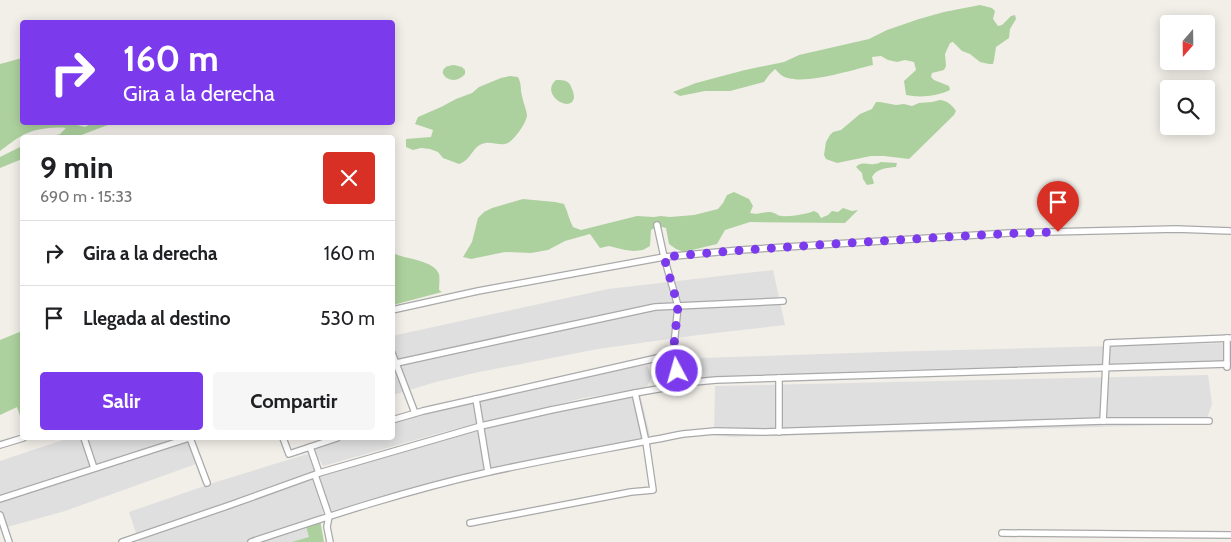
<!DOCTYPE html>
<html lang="es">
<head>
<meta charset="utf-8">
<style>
	:root { --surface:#fff; --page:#f6f6f6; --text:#202124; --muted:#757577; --line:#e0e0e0; --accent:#7c3aed }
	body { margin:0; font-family:Cabin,sans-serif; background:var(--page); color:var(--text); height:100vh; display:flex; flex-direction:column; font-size:19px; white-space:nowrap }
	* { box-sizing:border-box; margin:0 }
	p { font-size:16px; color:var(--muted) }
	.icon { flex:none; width:28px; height:28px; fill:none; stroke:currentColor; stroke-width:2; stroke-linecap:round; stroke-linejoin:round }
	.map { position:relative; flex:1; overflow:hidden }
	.panel { position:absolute; left:20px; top:135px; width:375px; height:305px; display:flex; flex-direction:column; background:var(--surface); border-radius:5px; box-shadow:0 2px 12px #0003 }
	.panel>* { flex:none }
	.hud { position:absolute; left:20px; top:20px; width:375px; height:105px; border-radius:5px; box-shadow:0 2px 12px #0003; background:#7c3aed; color:#fff; overflow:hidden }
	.needle { width:32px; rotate:200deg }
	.controls { position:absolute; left:1160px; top:15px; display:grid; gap:10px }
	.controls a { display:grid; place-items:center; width:55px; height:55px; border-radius:5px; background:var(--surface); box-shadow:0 2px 12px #0003; font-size:25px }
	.pin { position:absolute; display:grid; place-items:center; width:42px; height:42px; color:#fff; margin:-51px -21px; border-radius:50% 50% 50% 0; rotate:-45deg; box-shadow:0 0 5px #0007 }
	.pin .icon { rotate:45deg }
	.me { position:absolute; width:55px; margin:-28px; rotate:354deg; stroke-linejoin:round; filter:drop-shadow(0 0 4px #0008) }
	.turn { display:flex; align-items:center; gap:18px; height:105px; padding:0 20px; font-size:22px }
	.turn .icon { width:65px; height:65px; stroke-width:2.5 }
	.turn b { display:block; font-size:35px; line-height:42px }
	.round { display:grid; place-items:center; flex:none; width:52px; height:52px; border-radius:5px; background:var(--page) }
	.headline { display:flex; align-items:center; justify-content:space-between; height:85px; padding:0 20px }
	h1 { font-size:30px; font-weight:800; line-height:38px }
	.cta { display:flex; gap:10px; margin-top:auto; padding:10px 20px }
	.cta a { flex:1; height:58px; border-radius:5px; background:var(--accent); color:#fff; font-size:20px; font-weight:800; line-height:58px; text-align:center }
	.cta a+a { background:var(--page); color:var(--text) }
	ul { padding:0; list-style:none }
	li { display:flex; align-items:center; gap:15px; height:65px; padding:0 20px; border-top:1px solid var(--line) }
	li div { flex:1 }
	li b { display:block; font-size:19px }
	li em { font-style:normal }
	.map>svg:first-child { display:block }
</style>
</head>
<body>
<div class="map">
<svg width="1231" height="542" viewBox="0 0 1231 542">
	<rect width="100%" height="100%" fill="#f2efe9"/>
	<!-- residential -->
	<g fill="#e0dfdf">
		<path d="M773,270L785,325L698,335L598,349L479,372L436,382L393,395L392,336L608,289Z"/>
		<path d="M1225,343V361L894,370L703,378L700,358L882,352Z"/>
		<path d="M647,365L652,377L646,388L583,398L447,431L323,466L313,449L346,438H392L393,422L511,393L615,369Z"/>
		<path d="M1208,375L1212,404L1205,424L731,437L714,435L715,386Z"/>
		<path d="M640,394L650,435L646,437L474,472L331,511L318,477L529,416Z"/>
		<path d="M69,438H186L196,464L65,511L0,529V461Z"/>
		<path d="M308,454L315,470L312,478L323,512L313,538L300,542H139L129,512L216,482L304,455Z"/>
	</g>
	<!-- forest -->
	<g fill="#add19e">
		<path d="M980,5L992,8L995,11L993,19L998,26L1002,25L1011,16L1015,15L1016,19L1010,29L1009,38L996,47L994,60L993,64H989L980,62L970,54L962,51L953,42L950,43L945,54L946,66L944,70L932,73L931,77L934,80L949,86L950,90C938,96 920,98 906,95L904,81L916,70L914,62L905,60L897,62L888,60L881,56L872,57L873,65C852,70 808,84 788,78C782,77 779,73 775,69L769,75L764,82L730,91H705L680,96L673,92L696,83L745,70L784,62L799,55L869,39L887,30L919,19L944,12Z"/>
		<path d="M22,58V122L77,123V125L85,127L93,123H113L76,137H49L60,134L66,128C55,126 33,129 23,135C15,139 7,146 0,151V64Z"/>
		<path d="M454,65L462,67L465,70V74C463,76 461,78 458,79C449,83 437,73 446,67C446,66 454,65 454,65Z"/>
		<path d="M510,76L518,77C522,85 520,88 522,96C523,102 526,108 527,115C527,122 515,139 508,143C499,147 491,140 482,144C474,147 472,155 466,160C464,162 461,163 459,164L443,158L438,152L430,149L421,148L413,150L406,147V139L431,137L433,130L415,124L418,117L441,107L456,99L472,93L479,87L501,78Z"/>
		<path d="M556,80C565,80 569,80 572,89C573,91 574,95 574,97C572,115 539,94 556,80Z"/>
		<path d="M940,100C948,101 952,105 956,111L954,115L909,159L884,156H871L837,163L826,159L824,155L826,142L830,135L833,132L841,130L860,114L872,109L876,102H880L896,105L904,104L912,106L919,103L932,102Z"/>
		<path d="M22,146V159L0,168V157Z"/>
		<path d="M881,162L897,163L896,167C887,168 877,168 872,177L874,183L873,184L867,185L863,179L862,173L856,167C861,161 867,165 874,164C876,164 879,163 881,162Z"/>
		<path d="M734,192L749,199L753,206L750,213C760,215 762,212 770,212C775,212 777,216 782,216C790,217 807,214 814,211L818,213L821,218L828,215L832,211L838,212L843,208L852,211L858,210L845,223L750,222L725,230L717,244L684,252L676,249L669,244L666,228L658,226L651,230L650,246L643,250L634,251L625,250L609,246L600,248L590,234L565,241L548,250L531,253L505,252L471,259L463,257L472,242L478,218L484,212L492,208L523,199L555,202L564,204C568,212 569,220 573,227L581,230L637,216L654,217L661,216L670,217L694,215L718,209L723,203L727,195Z"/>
		<path d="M393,253C404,259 434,260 439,274C440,279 439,286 439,290L442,292L393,305Z"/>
		<path d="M22,331V422L17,407L0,415V340Z"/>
		<path d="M320,520L324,542H292L309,537L306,526Z"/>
	</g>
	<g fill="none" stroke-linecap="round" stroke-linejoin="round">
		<defs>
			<g id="minor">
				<path d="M657,225L664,257L678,306L674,345L676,351L681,356V360L678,368L677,386"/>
				<path d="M392,310L478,291L664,257L740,250L1009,233L1176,229L1231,231"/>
				<path d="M1227,338V367"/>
				<path d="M392,353L415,413"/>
				<path d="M392,364L511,338L655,307L783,301"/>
				<path d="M779,378V432"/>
				<path d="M476,399L488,472"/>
				<path d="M392,420L423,411L679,353"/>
				<path d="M1103,421L1107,343L1231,338"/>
				<path d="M84,438L94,468"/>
				<path d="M190,438L207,483"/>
				<path d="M283,438L289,454L337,438"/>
				<path d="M0,445L23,438"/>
				<path d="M310,447L319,473"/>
				<path d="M315,475L329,516L327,527L330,542"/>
				<path d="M0,499L189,438"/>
				<path d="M0,515L9,542"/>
				<path d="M470,523L631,492L653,490L646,442L635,393"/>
				<path d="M1002,533L1231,535"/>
				<path d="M122,542L233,504L319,473L481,426L551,410L635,393L681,385L684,383L716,380L1227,364"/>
				<path d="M251,542C329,516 408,490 489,472C553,458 618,447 683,434L715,431L764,432L1103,421H1209"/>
			</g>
		</defs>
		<!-- minor casing -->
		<use href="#minor" stroke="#a9a9a9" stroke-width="8"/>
		<!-- minor -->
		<use href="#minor" stroke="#fff" stroke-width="5.5"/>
	</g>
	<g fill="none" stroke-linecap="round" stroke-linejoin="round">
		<!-- route -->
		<path stroke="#7c3aed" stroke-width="9" stroke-dasharray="0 16.2" d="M677,371C678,365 681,362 681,356L676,351L674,345L678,306L664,257C748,249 831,244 914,239C962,236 1010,233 1058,232"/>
	</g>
</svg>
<div class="controls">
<a><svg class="needle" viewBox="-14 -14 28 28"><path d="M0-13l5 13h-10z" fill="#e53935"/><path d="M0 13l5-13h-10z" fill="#757577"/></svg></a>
<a><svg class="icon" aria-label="search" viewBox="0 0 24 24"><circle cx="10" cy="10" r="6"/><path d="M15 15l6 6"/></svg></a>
</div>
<div class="pin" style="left:1058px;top:232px;background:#d93025"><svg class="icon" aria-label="arrive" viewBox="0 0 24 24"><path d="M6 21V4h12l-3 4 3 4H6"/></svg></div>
<svg class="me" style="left:677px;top:371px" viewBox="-20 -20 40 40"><circle r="17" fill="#7c3aed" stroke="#fff" stroke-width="3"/><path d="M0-11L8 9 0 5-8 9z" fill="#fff"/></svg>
<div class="hud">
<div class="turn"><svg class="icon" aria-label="right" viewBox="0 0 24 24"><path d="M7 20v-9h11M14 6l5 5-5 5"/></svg><div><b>160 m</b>Gira a la derecha</div></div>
</div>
<section class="panel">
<div class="headline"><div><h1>9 min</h1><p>690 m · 15:33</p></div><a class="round" style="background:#d93025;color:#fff"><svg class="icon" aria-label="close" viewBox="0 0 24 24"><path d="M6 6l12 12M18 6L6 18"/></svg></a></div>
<ul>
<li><svg class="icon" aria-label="right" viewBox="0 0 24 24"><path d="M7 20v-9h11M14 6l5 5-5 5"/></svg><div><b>Gira a la derecha</b></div><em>160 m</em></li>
<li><svg class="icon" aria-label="arrive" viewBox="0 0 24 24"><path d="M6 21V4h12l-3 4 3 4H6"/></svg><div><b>Llegada al destino</b></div><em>530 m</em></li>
</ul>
<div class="cta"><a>Salir</a><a>Compartir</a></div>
</section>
</div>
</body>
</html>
